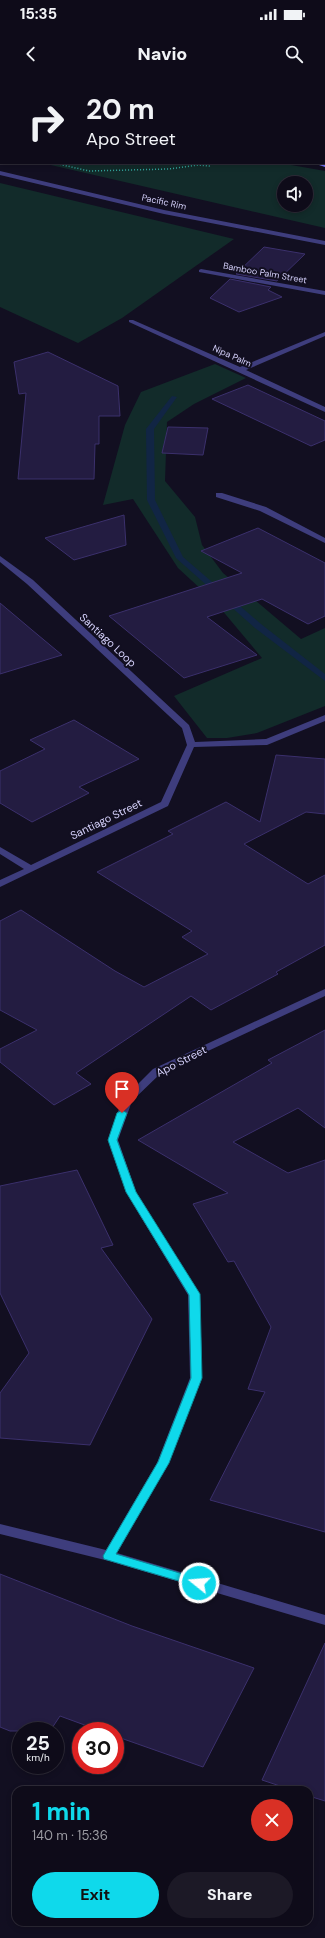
<!DOCTYPE html>
<html lang="en">
<head>
<meta charset="utf-8">
<style>
	:root { --surface:#0e0b19; --page:#1c1926; --text:#f1f3f6; --muted:#9b9ba2; --line:#2e2b38; --accent:#0fd9eb }
	body { margin:0; font-family:"DM Sans",sans-serif; background:var(--page); color:var(--text); height:100vh; display:flex; flex-direction:column; font-size:15px; white-space:nowrap }
	* { box-sizing:border-box; margin:0 }
	p { font-size:13px; color:var(--muted) }
	.icon { flex:none; width:22px; height:22px; fill:none; stroke:currentColor; stroke-width:2; stroke-linecap:round; stroke-linejoin:round }
	.map { position:relative; flex:1; overflow:hidden }
	.panel { position:absolute; left:12px; top:1706px; width:301px; height:140px; display:flex; flex-direction:column; background:var(--surface); border-radius:12px; box-shadow:0 2px 6px #0003,0 0 0 1px var(--line) }
	.panel>* { flex:none }
	.hud { position:absolute; left:0px; top:0px; width:325px; height:84px; box-shadow:0 2px 6px #0003,0 0 0 1px var(--line); background:#0e0b19; color:var(--text); overflow:hidden }
	.fabs { position:absolute; left:277px; top:96px; display:grid; gap:8px }
	.fabs a { display:grid; place-items:center; width:36px; height:36px; border-radius:50%; background:var(--surface); box-shadow:0 2px 6px #0003,0 0 0 1px var(--line); font-size:20px }
	.speed { position:absolute; left:12px; top:1642px; display:flex; gap:8px; font-size:20px; font-weight:700; text-align:center }
	.speed>* { display:grid; place-content:center; width:52px; height:52px; border-radius:50%; background:var(--surface); box-shadow:0 2px 6px #0003,0 0 0 1px var(--line); line-height:1 }
	.speed small { font-size:10px; font-weight:400 }
	.speed .limit { border:6px solid #d22; background:#fff; color:#111 }
	.pin { position:absolute; display:grid; place-items:center; width:34px; height:34px; color:#fff; margin:-41px -17px; border-radius:50% 50% 50% 0; rotate:-45deg; box-shadow:0 0 4px #0007 }
	.pin .icon { rotate:45deg }
	.me { position:absolute; width:44px; margin:-22px; rotate:287deg; stroke-linejoin:round; filter:drop-shadow(0 0 3px #0008) }
	.turn { display:flex; align-items:center; gap:14px; height:84px; padding:0 20px; font-size:18px }
	.turn .icon { width:52px; height:52px; stroke-width:2.5 }
	.turn b { display:block; font-size:28px; line-height:34px }
	.round { display:grid; place-items:center; flex:none; width:42px; height:42px; border-radius:21px; background:var(--page) }
	.overview { display:flex; align-items:center; justify-content:space-between; height:68px; padding:0 20px }
	h1 { font-size:24px; font-weight:800; line-height:30px; color:var(--accent) }
	.button { display:flex; gap:8px; margin-top:auto; padding:8px 20px }
	.button a { flex:1; height:46px; border-radius:24px; background:var(--accent); color:#111; font-size:16px; font-weight:800; line-height:46px; text-align:center }
	.button a+a { background:var(--page); color:var(--text) }
	.status { display:flex; justify-content:space-between; align-items:center; height:28px; padding:0 20px; background:var(--surface); direction:ltr }
	.status svg { height:11px; fill:currentColor }
	header { display:flex; justify-content:space-between; align-items:center; height:52px; padding:0 20px; background:var(--surface); font-size:18px; font-weight:800 }
	.map>svg:first-child { display:block }
</style>
</head>
<body>
<div class="status"><b>15:35</b><svg viewBox="0 0 49 12"><path d="M0 12V9h3v3zM5 12V6h3v6zM10 12V3h3v9zM15 12V0h3v12zM26 1h20v11H26zM47 4h2v5h-2z"/></svg></div>
<header><svg class="icon" aria-label="back" viewBox="0 0 24 24"><path d="M15 5l-7 7 7 7"/></svg>Navio<svg class="icon" aria-label="search" viewBox="0 0 24 24"><circle cx="10" cy="10" r="6"/><path d="M15 15l6 6"/></svg></header>
<div class="map">
<svg width="325" height="1858" viewBox="0 0 325 1858">
	<rect width="100%" height="100%" fill="#120f21"/>
	<!-- green -->
	<g fill="#122b2a" fill-rule="evenodd">
		<path d="M69,0H322L325,1V55L324,1Z"/>
		<path d="M42,83H280L325,91V148ZM284,103H306V125H284Z"/>
		<path d="M0,103L234,159L122,238L78,263L0,227Z"/>
		<path d="M215,284L246,298L194,324L167,342L165,401L195,437L202,465L223,493L301,559L325,548V626L257,653L227,658H207L174,616L262,578L216,523L178,488L133,419L103,425L125,345L141,312Z"/>
	</g>
	<g fill="none" stroke-linecap="round" stroke-linejoin="round">
		<!-- stream -->
		<path fill="#112544" fill-rule="evenodd" d="M172,316L177,317L154,349L155,420L183,477L261,544L325,594V601L255,548L176,478L147,420L146,349Z"/>
	</g>
	<!-- building -->
	<g fill="#231c41" stroke="#3b306c">
		<path d="M264,167L305,174L277,201L236,194Z"/>
		<path d="M230,199L271,207L268,210L282,217L239,232L210,218Z"/>
		<path d="M48,272L118,306L120,336H99V364H95L94,399H18L26,313L19,314L14,282Z"/>
		<path d="M248,305L325,341V360L311,366L212,319Z"/>
		<path d="M168,347L208,348L203,375L162,373Z"/>
		<path d="M124,435L126,465L74,480L45,458Z"/>
		<path d="M258,448L325,483V536L308,544L262,519L207,537L257,575L184,598L109,536L242,493L201,471Z"/>
		<path d="M0,523L32,550L62,575L0,594Z"/>
		<path d="M74,640L139,679L79,707L89,713L32,742L0,723V691L45,669L30,660Z"/>
		<path d="M276,675L325,679V734L306,732L244,764L308,804L325,795V865L276,892L278,894L211,930L191,916L76,993L91,1004L54,1025L0,982V969L37,950L0,930V841L21,830L115,891L144,907L208,874L182,857L192,851L97,792L173,754L168,751L226,722L260,742Z"/>
		<path d="M325,950V1048L298,1028L233,1062L288,1093L325,1080V1452L210,1420L265,1312L248,1309L271,1247L234,1181L228,1182L193,1124L228,1113L138,1060L272,983L268,980Z"/>
		<path d="M77,1090L113,1165L101,1168L152,1239L90,1365L0,1358V1313L29,1273L0,1213V1106Z"/>
		<path d="M0,1494L132,1546L254,1588L203,1687L115,1656V1651H101L60,1636L50,1651H10L0,1647Z"/>
		<path d="M325,1563V1721L309,1716V1710H292L262,1700Z"/>
	</g>
	<g fill="none" stroke-linecap="round" stroke-linejoin="round">
		<!-- path -->
		<path stroke="#36aca3" stroke-width="1.5" stroke-dasharray="1 2" stroke-linecap="butt" d="M54,83L89,91L169,89L198,85L210,86"/>
		<!-- street -->
		<g fill="#3e3d7d" fill-rule="evenodd">
			<path d="M0,91L164,130L325,161V165L164,134L0,95Z"/>
			<path d="M201,189L325,211V215L199,192V190Z"/>
			<path d="M129,240H133L240,287L325,252V256L246,290L325,327V332L129,242Z"/>
			<path d="M216,413H222L266,427L325,458V463L260,431L216,417Z"/>
			<path d="M0,476L33,500L189,645L195,662L266,659L325,635V641L267,665L194,667L168,726L0,807V800L24,789L0,774V767L31,785L161,722L187,665L182,648L27,504L0,482Z"/>
			<path d="M325,909V916L161,993L132,1021L118,1060L136,1112L200,1215L202,1298L169,1383L117,1473L325,1535V1545L109,1481L0,1454V1444L106,1470L157,1383L190,1298L188,1215L126,1112L108,1060L122,1020L153,989Z"/>
		</g>
		<!-- secondary -->
		<g fill="#7170f6" fill-rule="evenodd">
			<path d="M37,0H46L47,1H38Z"/>
			<rect x="0" y="5" width="1" height="4"/>
			<rect x="324" y="63" width="1" height="4"/>
			<path d="M315,83H325V87L316,84Z"/>
		</g>
	</g>
	<!-- route -->
	<path fill="#0fd9eb" stroke="#0a8d99" d="M122,1030L127,1033L117,1060L136,1112L200,1214L202,1298L169,1383L116,1474L203,1500L205,1503L203,1506L199,1507L104,1479L103,1476L158,1382L191,1298L189,1215L126,1112L108,1060L117,1033Z"/>
	<g text-anchor="middle" stroke-width="4" stroke-linejoin="round" paint-order="stroke">
		<!-- far-street labels -->
		<g font-size="9" fill="#d6d2fc" stroke="#120f21">
			<text transform="translate(164 122) rotate(12)" y="3">Pacific Rim</text>
			<text transform="translate(265 193) rotate(10)" y="3">Bamboo Palm Street</text>
			<text transform="translate(232 276) rotate(24)" y="3">Nipa Palm</text>
		</g>
		<!-- street labels -->
		<g font-size="11" fill="#d6d2fc" stroke="#120f21">
			<text transform="translate(108 560) rotate(43)" y="4">Santiago Loop</text>
			<text transform="translate(106 739) rotate(-26)" y="4">Santiago Street</text>
			<text transform="translate(181 981) rotate(-27)" y="4">Apo Street</text>
		</g>
	</g>
</svg>
<div class="fabs">
<a><svg class="icon" aria-label="sound" viewBox="0 0 24 24"><path d="M4 9h4l5-4v14l-5-4H4zM17 9q2 3 0 6"/></svg></a>
</div>
<div class="speed"><div>25<small>km/h</small></div><div class="limit">30</div></div>
<div class="pin" style="left:122px;top:1033px;background:#d93025"><svg class="icon" aria-label="arrive" viewBox="0 0 24 24"><path d="M6 21V4h12l-3 4 3 4H6"/></svg></div>
<svg class="me" style="left:199px;top:1503px" viewBox="-20 -20 40 40"><circle r="17" fill="#0fd9eb" stroke="#fff" stroke-width="3"/><path d="M0-11L8 9 0 5-8 9z" fill="#fff"/></svg>
<div class="hud">
<div class="turn"><svg class="icon" aria-label="right" viewBox="0 0 24 24"><path d="M7 20v-9h11M14 6l5 5-5 5"/></svg><div><b>20 m</b>Apo Street</div></div>
</div>
<section class="panel">
<div class="overview"><div><h1>1 min</h1><p>140 m · 15:36</p></div><a class="round" style="background:#d93025;color:#fff"><svg class="icon" aria-label="close" viewBox="0 0 24 24"><path d="M6 6l12 12M18 6L6 18"/></svg></a></div>
<div class="button"><a>Exit</a><a>Share</a></div>
</section>
</div>
</body>
</html>
